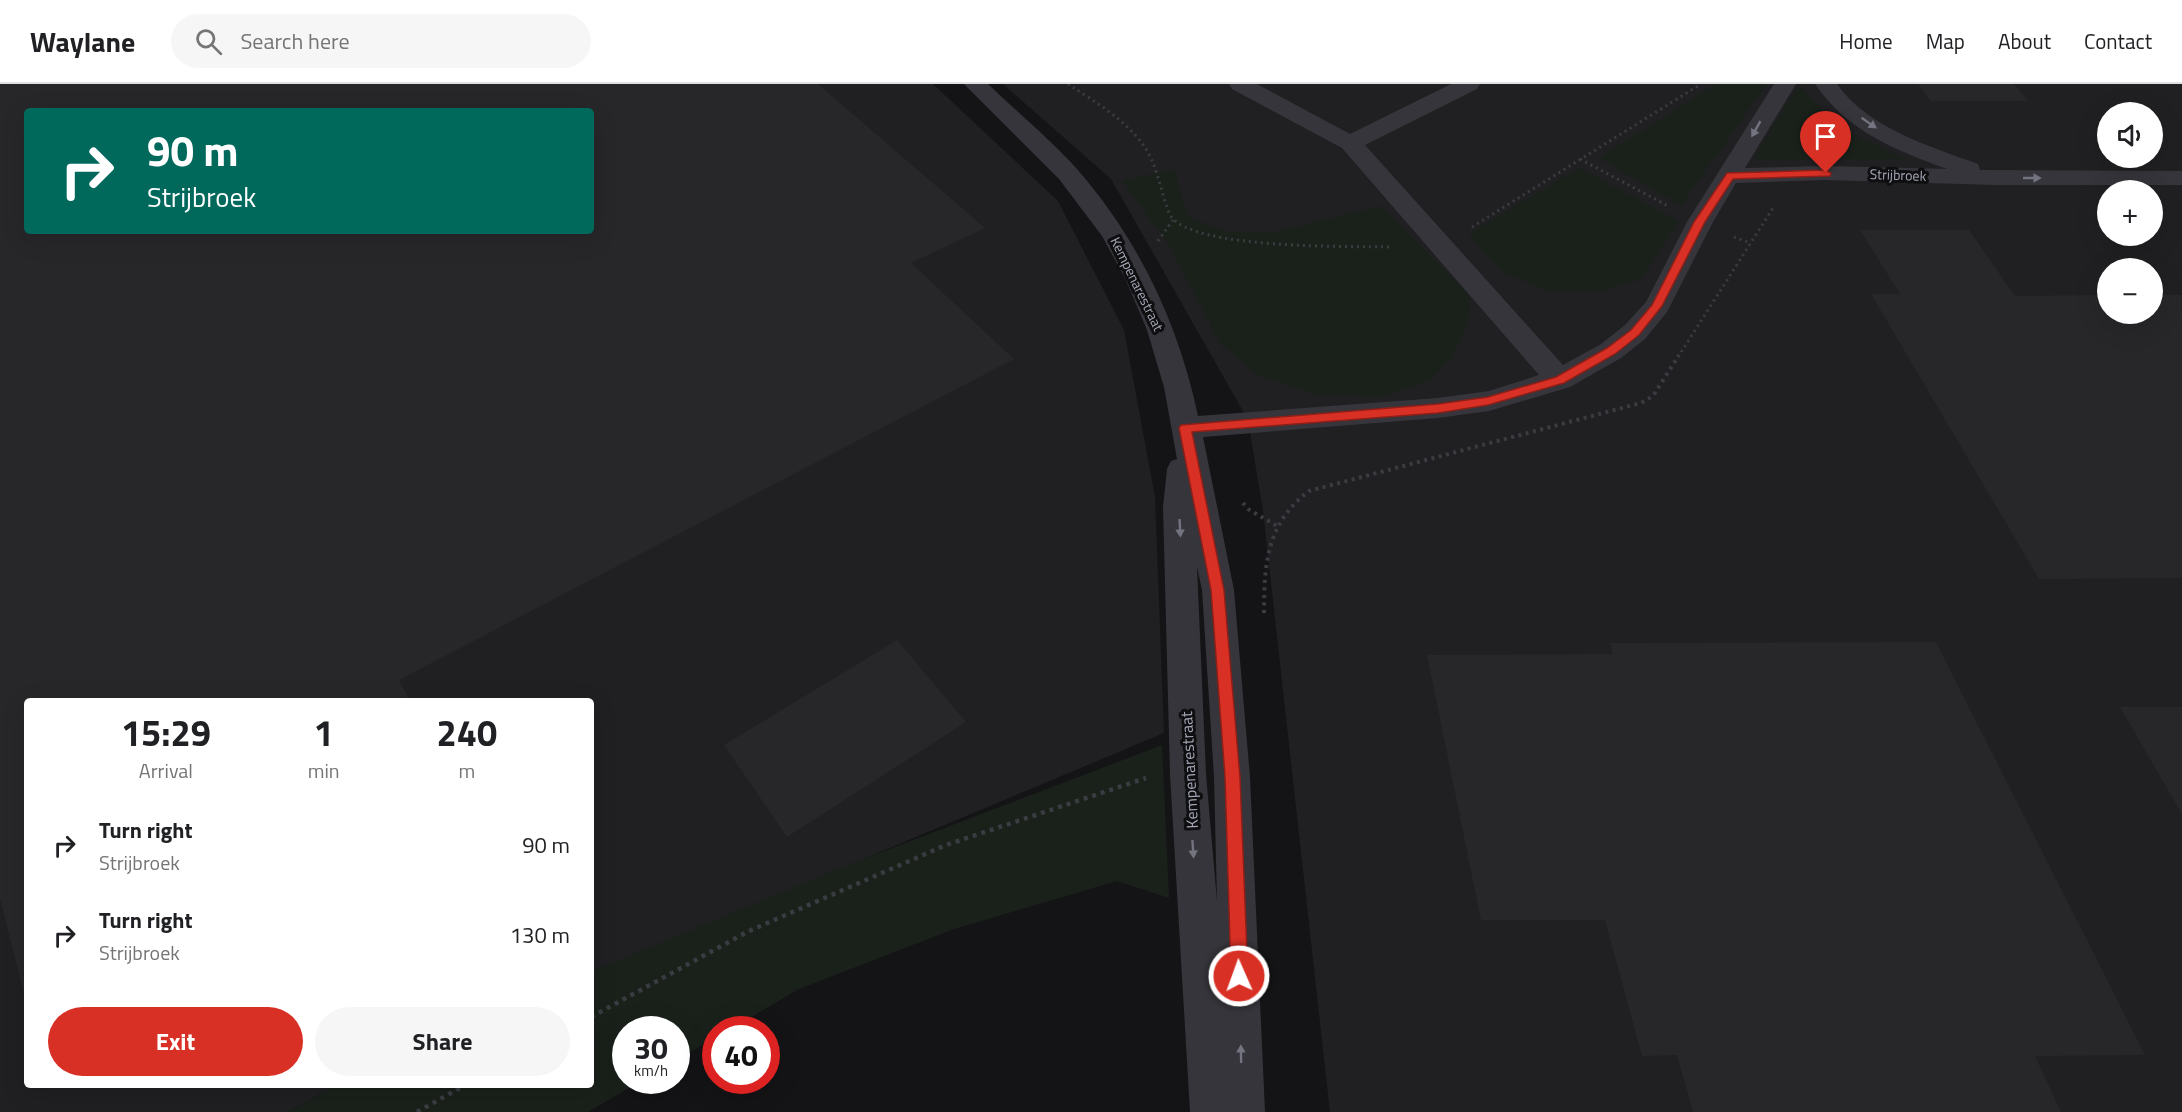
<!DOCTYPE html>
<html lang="en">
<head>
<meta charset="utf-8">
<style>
	:root { --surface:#fff; --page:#f6f6f6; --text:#202124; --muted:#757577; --line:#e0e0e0; --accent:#d93025 }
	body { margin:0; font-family:"Titillium Web",sans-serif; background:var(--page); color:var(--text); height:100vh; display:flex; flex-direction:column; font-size:22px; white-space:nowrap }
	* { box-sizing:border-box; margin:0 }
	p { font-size:20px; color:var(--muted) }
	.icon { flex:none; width:33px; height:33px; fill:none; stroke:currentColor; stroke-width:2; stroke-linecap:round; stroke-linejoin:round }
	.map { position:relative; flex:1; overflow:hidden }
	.sheet { position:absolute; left:24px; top:614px; width:570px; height:390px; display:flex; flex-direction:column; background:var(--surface); border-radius:6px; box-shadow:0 6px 24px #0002 }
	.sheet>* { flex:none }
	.top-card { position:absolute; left:24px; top:24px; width:570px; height:126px; border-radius:6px; box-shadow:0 6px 24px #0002; background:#00695c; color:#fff; overflow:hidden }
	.tools { position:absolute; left:2097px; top:18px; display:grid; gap:12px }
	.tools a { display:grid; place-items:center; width:66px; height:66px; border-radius:50%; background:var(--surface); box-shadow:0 6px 24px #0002; font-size:30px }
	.speed { position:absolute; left:612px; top:932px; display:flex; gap:12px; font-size:30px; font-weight:700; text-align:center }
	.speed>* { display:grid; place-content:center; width:78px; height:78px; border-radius:50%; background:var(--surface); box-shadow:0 6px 24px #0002; line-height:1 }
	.speed small { font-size:15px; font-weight:400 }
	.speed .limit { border:9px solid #d22; background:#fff; color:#111 }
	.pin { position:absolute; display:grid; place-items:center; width:51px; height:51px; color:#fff; margin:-62px -26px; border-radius:50% 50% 50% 0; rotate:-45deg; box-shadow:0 0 6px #0007 }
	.pin .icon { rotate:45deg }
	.me { position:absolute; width:66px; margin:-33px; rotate:358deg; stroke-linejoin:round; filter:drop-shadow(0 0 4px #0008) }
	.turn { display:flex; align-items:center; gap:21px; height:126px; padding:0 24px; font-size:27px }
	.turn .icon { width:78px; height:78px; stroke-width:2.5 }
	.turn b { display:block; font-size:42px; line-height:51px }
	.eta { display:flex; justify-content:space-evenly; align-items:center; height:102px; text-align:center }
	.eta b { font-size:36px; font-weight:700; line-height:42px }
	.action { display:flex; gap:12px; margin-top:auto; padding:12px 24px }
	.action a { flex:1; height:69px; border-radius:36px; background:var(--accent); color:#fff; font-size:24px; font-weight:700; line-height:69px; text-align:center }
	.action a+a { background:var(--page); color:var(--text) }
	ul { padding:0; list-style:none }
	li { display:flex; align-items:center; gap:18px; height:90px; padding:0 24px }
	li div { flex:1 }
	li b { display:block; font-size:22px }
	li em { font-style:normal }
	header { display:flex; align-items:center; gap:36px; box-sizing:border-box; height:84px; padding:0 30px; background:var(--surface); border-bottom:2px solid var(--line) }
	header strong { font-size:28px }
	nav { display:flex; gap:33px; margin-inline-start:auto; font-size:21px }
	.search { width:420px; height:54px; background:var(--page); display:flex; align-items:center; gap:15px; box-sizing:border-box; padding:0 21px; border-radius:33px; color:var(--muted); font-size:22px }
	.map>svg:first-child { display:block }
</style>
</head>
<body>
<header>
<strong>Waylane</strong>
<div class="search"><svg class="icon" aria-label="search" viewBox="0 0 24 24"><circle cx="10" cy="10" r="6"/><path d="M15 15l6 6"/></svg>Search here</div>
<nav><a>Home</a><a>Map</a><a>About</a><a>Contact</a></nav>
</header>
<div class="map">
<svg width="2182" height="1028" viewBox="0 0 2182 1028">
	<rect width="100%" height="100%" fill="#141416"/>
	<!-- built -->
	<g fill="#202023" fill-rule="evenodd">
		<path d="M0,0H933L1058,117L1124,246L1155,413L1164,649L591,889V616H27V1000L336,1001L288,1028H0ZM27,27H591V147H27Z"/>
		<path d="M1003,0H2182V1028H1330L1263,427L1248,336L1111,95ZM2108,28H2152V74H2108ZM2108,106H2152V152H2108ZM2108,184H2152V230H2108Z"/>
	</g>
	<!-- green -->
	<g fill="#1a211b">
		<path d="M1716,0H1767L1681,122L1599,74Z"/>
		<path d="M1797,3H1802L1830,34L1859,53L1906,75L1759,76L1754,73Z"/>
		<path d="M1579,84L1679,137L1642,195L1598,208L1546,206L1507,190L1491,177L1469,150Z"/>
		<path d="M1174,85L1188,133L1228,148H1274L1380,122L1450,191L1471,215L1467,243L1452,273L1432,295L1382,313L1313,310L1259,291L1221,261L1169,161L1122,97Z"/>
		<path d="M1162,661L1169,814L1117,797L954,845L799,905L731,945H716L715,954L677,976L676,945H626V996H643L588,1028H288L336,1001L591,1000V888L845,782Z"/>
	</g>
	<!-- building -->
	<g fill="#27272a" fill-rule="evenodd">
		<path d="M0,0H818L985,144L911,179L1014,275L399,596L410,616H27V908L24,910L0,814ZM27,27H591V147H27Z"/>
		<path d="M1918,0H2014L2028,17H1931Z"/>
		<path d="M1860,146H1969L2015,212L2108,211V230H2152V211H2182V494L2039,495L1871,210H1900Z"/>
		<path d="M897,556L966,638L787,753L724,661Z"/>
		<path d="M1936,558L2145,971L2035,972L2061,1028H1693L1677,971L1642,972L1605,836H1481L1427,571L1613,570L1610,559Z"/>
		<path d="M2120,623H2182V730Z"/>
	</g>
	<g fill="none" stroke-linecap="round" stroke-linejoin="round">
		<!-- path-far2 -->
		<g stroke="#3b3c42" stroke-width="3" stroke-dasharray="2 4" stroke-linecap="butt">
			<path d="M1068,0C1097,19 1135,41 1151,74C1159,92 1162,112 1170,131C1191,166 1351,162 1392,163"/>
			<path d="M1580,75L1668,122"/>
			<path d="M1472,143L1701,0"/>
			<path d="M1734,153L1750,159"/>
			<path d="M1158,157L1173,136"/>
			<path d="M1678,273L1773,124"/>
		</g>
		<!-- path-far1 -->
		<g stroke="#3b3c42" stroke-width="4" stroke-dasharray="3 4.5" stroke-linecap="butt">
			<path d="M1243,419L1248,425L1277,442"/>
			<path d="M1264,529C1264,479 1267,439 1309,407L1641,319L1653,312L1679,271"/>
		</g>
		<!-- path -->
		<g stroke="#3b3c42" stroke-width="4.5" stroke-dasharray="4 5" stroke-linecap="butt">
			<path d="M591,933L749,847L946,761L1146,694"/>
			<path d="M417,1028L467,1000"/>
		</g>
		<!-- minor -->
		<path fill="#35353b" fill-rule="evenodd" d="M964,0H988C1017,28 1050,55 1077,85C1139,156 1179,241 1198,332L1438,314L1489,307L1539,291L1342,64L1232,5L1229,0H1257L1350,50L1451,0H1480L1477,5L1365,61L1563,281L1601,260L1625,241L1646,218L1687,138L1774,0H1796L1745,84L1826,82L1947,85C1895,66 1847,47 1815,0H1837C1868,44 1929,62 1978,80L1980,86L2182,87V101H1995L1826,96L1736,99L1713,138L1667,228L1645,255L1621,274L1570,303L1489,327L1438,334L1203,353L1234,506L1250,693L1265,1028H1190L1170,690L1163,423L1167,385L1171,377L1177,375L1164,303L1147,246L1125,194L1102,152L1059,95ZM1197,483L1202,506L1214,693L1217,817L1206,690Z"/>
	</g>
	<!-- one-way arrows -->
	<defs><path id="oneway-solid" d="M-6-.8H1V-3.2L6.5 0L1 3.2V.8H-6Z" transform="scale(1.5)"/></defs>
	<g fill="#73747f">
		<use href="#oneway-solid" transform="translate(1869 39) rotate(35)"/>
		<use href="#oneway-solid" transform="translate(1756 45) rotate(119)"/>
		<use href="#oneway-solid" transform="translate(2032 94)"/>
		<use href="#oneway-solid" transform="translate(1180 444) rotate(87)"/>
		<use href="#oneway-solid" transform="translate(1193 765) rotate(86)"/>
		<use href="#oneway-solid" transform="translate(1241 970) rotate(-91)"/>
	</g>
	<!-- route -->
	<path fill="#d93025" stroke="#8d1f18" stroke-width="1.5" d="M1826,86L1831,89L1830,92L1733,95L1705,138L1662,222L1639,251L1615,270L1564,299L1488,321L1438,329L1192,348L1224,506L1240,693L1248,892L1245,898L1239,901L1233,898L1231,892L1225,693L1211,506L1179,344L1181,341L1438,320L1488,313L1556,293L1607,264L1631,246L1652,221L1694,138L1727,89Z"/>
	<g text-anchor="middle" stroke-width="6" stroke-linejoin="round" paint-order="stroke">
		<!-- far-street labels -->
		<g font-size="14" fill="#a5a8b7" stroke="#0f0f11">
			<text transform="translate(1898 91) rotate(2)" y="5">Strijbroek</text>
			<text transform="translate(1137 200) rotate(64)" y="5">Kempenarestraat</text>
		</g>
		<!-- street labels -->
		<g font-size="16" fill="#a5a8b7" stroke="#0f0f11">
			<text transform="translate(1189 686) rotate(-93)" y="6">Kempenarestraat</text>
		</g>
	</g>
</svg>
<div class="tools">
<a><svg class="icon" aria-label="sound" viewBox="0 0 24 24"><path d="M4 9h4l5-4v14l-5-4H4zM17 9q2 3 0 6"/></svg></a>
<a>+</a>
<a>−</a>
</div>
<div class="speed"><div>30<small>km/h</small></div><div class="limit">40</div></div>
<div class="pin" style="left:1826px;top:89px;background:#d93025"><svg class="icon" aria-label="arrive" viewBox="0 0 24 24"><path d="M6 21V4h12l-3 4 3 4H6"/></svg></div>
<svg class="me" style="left:1239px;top:892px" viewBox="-20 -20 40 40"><circle r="17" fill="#d93025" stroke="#fff" stroke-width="3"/><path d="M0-11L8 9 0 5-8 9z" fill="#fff"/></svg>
<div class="top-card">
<div class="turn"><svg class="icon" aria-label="right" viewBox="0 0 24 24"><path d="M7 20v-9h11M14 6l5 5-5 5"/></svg><div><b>90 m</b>Strijbroek</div></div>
</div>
<section class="sheet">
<div class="eta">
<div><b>15:29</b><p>Arrival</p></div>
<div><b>1</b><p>min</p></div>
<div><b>240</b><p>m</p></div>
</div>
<ul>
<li><svg class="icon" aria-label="right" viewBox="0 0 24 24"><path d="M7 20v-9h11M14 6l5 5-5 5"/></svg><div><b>Turn right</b><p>Strijbroek</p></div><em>90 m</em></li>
<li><svg class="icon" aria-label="right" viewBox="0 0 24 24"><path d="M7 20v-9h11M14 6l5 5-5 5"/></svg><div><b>Turn right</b><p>Strijbroek</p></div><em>130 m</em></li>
</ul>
<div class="action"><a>Exit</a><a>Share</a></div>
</section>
</div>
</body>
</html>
